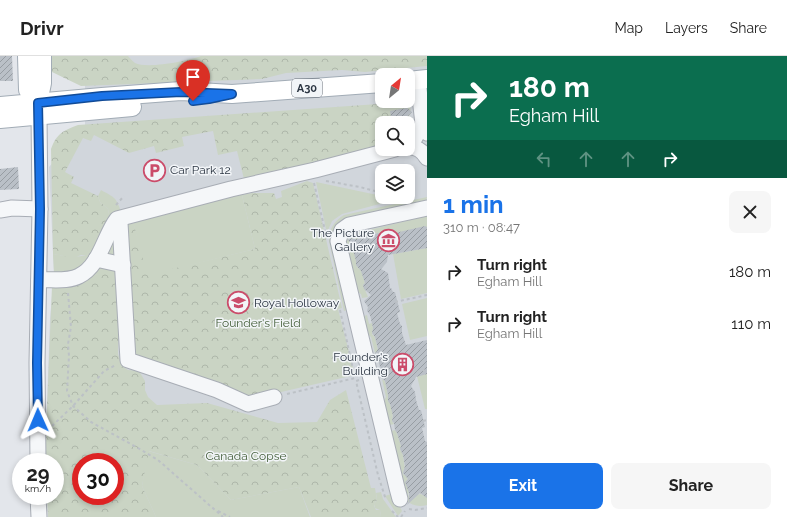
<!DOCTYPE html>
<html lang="en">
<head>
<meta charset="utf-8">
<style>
	:root { --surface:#fff; --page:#f6f6f6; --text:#222; --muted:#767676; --line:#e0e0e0; --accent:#1a73e8 }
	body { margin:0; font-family:Raleway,sans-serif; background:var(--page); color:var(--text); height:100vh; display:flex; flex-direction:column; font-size:15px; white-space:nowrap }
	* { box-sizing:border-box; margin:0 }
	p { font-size:13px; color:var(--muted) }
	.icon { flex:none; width:22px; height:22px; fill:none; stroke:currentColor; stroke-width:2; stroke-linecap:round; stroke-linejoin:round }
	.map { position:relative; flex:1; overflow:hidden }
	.details { display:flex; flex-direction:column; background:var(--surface); width:360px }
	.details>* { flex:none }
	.top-card { background:#0b6e4f; color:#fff; overflow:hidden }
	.needle { width:26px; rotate:30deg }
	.fabs { position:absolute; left:375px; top:12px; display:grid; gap:8px }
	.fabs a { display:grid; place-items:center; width:40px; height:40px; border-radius:8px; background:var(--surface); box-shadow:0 2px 6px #0003; font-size:20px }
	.speed { position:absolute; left:12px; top:397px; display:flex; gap:8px; font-size:20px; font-weight:700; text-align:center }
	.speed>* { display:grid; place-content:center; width:52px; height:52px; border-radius:50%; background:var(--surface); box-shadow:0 2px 6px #0003; line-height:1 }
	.speed small { font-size:10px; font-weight:400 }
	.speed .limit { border:6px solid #d22; background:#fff; color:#111 }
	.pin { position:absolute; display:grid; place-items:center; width:34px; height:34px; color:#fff; margin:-41px -17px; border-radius:50% 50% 50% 0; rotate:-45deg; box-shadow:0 0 4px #0007 }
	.pin .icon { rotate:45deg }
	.me { position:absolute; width:44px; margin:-22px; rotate:359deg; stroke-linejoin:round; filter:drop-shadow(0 0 3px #0008) }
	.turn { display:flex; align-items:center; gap:14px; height:84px; padding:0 16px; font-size:18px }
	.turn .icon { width:52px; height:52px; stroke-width:2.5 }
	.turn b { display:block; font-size:28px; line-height:34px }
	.lanes { display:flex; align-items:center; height:38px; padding:0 16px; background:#0003; justify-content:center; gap:20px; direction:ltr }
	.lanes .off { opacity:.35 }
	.round { display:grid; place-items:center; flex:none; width:42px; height:42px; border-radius:8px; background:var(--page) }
	.summary { display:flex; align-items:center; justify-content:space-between; height:68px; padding:0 16px }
	h1 { font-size:24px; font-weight:700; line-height:30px; color:var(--accent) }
	.primary-button { display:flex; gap:8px; margin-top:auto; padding:8px 16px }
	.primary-button a { flex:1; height:46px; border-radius:8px; background:var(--accent); color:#fff; font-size:16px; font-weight:700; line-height:46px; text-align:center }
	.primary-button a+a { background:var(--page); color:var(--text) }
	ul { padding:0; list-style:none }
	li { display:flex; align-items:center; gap:12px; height:52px; padding:0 16px }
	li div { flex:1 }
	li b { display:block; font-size:15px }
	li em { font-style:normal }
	header { display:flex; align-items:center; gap:24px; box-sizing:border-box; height:56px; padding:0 20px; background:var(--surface); border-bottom:1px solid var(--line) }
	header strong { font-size:19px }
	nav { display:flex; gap:22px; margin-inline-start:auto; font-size:14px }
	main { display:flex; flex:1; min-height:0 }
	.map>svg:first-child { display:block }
</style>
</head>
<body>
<header>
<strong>Drivr</strong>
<nav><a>Map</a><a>Layers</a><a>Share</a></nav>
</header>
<main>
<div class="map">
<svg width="427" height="461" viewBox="0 0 427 461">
	<defs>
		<pattern id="forest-crowns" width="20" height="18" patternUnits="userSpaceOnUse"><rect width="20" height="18" fill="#cad4c4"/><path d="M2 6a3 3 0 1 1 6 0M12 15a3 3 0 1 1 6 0" fill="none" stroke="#aeb7aa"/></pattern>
		<pattern id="building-hatch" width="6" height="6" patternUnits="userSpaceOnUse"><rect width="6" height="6" fill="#bac0c7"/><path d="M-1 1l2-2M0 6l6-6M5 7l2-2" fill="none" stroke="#979da3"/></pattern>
	</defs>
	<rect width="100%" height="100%" fill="#e3e6eb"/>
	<!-- built -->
	<path fill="#d1d6dc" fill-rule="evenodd" d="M83,0H427V461H48L47,440H55V406H46V376L50,263L54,216L49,111L85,70V12ZM382,19H408V45H382ZM382,67H408V93H382ZM382,115H408V141H382ZM81,406H115V440H81Z"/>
	<!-- grass -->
	<g fill="#cad4c4">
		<path d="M316,126L382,140V141L398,143L342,158L332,165L328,174L326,173Z"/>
		<path d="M101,134C115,142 115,140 121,155L110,164L108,153L100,146L98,140Z"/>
		<path d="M241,135L255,193L146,220L132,161Z"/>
		<path d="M427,141L426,145L335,172L331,179V187L348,254L344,255L329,185C329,173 334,165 344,159Z"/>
		<path d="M427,160V171L381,183L379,177H376L357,183H353C351,192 355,191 357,199C358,205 353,210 361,214L365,227L363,229L368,241L362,242L361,238L356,235C353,224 341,190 347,181C349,179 350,179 352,178Z"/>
		<path d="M115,173L120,217L91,219Z"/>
		<path d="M427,192V237L401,243L393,198Z"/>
		<path d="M94,194V197L77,215L54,218L53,198C65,200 75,202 86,199C89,198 91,195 94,194Z"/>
		<path d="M427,242V280L410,284L402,248Z"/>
		<path d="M367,259L369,268L372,267L373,272L372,278L375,281L378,294L375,297L371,281L363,275L362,261Z"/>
		<path d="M427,318V353H425L417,320Z"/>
		<path d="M382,323L385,325L388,339V345C392,350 394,359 392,365L394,368L390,369L388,363L381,350L386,341Z"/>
		<path d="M395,374L397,377L401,390L400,393L403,399L405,413L404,414L403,418L407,420C408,426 410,434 408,439L412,442H415L417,439L420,438L423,439L427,438V449C419,451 412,450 406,444L392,381L391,375Z"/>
		<path d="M148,395L197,409L231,444L299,431L310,461H156L142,430Z"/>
		<path d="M381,436L383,443L396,461H381L380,454L375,452L374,448L377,444L376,437Z"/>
		<path d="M394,437L397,445L402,455L398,460L385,440Z"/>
	</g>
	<!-- forest -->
	<g fill="url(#forest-crowns)" fill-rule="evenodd">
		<path d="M50,0H128C130,2 132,5 135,7C148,13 187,5 201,0H427V10L365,16L342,14L286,17L262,23L81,30L52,16Z"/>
		<path d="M406,46L410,50L411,57L408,61L411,71L413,75L408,82V67H382V91L244,123L237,95L218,99L213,75L182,81L184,90L156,97L154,90L129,97L94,79L91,85L83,82L65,116L74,121L71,127L98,140L100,146L108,153L110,164L94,194L87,199H81L74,202L53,198L51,93C57,77 63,75 78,69Z"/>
		<path d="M307,125L313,127L342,252L338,253L355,319L255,342L134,300L123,164L132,161L147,219L255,193L242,139L252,137H274L276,143L282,141L281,135Z"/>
		<path d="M109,217H120L118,298L122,310L128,314L139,315L145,325V334L148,341L157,349L207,347L278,367L317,366L330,344L346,334L371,432H375L377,444L375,446L374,450L376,454H380L381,461H311L299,431L231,444L197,409L149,395L142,430L156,461H48L47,440H55V406H46V376L52,230L91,219ZM81,406H115V440H81Z"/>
	</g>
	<!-- building -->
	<g fill="url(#building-hatch)">
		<path d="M0,0H12L13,25H0Z"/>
		<path d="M407,52L412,56L408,60L410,67H392L390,55Z"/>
		<path d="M18,111L19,133L0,134V113Z"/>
		<path d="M425,170L427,171V192L388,199L387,206L381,213L388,217L390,232H391L393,236H395L400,256L397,257L400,268L402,270V277L406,289L427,284V318L416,321L411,330L415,336L416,344L419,354H421L425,371L422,372L425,385L427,386V442L420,437L407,449L409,445V437L405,426L408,423L403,417L405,410L403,399L400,393L401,390L397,377L395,374L394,367L392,365L393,360L390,348L388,345V339L385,325L380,321L383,314L380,311L377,301L374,299L378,293L375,281L372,277L373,272L370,259L367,255L368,251L364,245L371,239L364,233L363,229L365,227L361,215L356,209V205L352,190L348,184L349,182L356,183L378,177L399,189L395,177Z"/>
	</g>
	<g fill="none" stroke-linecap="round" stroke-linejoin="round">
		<defs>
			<g id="minor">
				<path d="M418,24L423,68L427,77"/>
				<path d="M408,89L412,87L423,68"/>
				<path d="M408,91C417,91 422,94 427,102"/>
				<path d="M0,154L12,152L40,153"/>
				<path d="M120,167L128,304L217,334L248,348L274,341"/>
				<path d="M96,203L123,209"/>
				<path d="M39,224C51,223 68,226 79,220C100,210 104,180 117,163L231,133L315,114L395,93"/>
				<path d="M38,406L37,307L40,153L39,59"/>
				<path d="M38,440L39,461"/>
				<path d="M400,443L397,432L338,185L342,174L349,169L427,152"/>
			</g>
			<g id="major">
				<path d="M27,0L28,34L38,47"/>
				<path d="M408,25L427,23"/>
				<path d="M0,50L102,41L181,35L232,38L382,27"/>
				<path d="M39,58L38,47L42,27V0"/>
				<path d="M0,63L132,51"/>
			</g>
		</defs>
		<!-- minor casing -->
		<use href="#minor" stroke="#a8adb5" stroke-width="17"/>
		<!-- major casing -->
		<use href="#major" stroke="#a2acb6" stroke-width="20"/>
		<!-- path -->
		<g stroke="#bcc1c6" stroke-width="2" stroke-dasharray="3 3" stroke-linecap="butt">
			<path d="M326,125L360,131L382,137"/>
			<path d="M314,127L326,179"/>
			<path d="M395,141L404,143"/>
			<path d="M116,149L124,140"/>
			<path d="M68,237L71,271L68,288L69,300L67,335L73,350L91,366L138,392L158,404L223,461"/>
			<path d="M395,246L427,239"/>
			<path d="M340,254L353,313L355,314"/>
			<path d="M411,317L427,314"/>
			<path d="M359,324L356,325L378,419L386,444"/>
			<path d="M287,338L351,323L355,322L357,320"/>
			<path d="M423,365L427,364"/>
			<path d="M52,370L73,350L104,315L116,309"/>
			<path d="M409,453L415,454L427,452"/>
			<path d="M218,455L230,461"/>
			<path d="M392,455L398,461"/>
			<path d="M401,461L405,455"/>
		</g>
		<!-- minor -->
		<use href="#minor" stroke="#f5f7f9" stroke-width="15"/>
		<!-- major -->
		<use href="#major" stroke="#fff" stroke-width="18"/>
	</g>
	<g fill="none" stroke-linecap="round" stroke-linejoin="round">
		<defs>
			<path id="route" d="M38,364L37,307L40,153L38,47L102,40L181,36L232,38L209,43L193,45"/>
		</defs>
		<!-- route casing -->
		<use href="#route" stroke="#114b97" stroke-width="10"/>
		<!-- route -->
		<use href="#route" stroke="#1a73e8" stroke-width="7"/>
	</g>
	<!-- icons -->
	<defs>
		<symbol id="parking-ring" viewBox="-11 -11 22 22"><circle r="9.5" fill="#f2f5f8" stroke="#cb4c6a" stroke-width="1.5"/><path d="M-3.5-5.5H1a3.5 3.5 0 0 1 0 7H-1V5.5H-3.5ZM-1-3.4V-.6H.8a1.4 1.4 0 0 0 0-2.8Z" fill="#cb4c6a"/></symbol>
		<symbol id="museum-ring" viewBox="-11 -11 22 22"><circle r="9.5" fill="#f2f5f8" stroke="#cb4c6a" stroke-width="1.5"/><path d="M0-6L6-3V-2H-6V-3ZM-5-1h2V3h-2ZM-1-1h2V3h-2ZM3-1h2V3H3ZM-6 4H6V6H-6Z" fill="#cb4c6a"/></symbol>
		<symbol id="university-ring" viewBox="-11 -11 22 22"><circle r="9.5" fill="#f2f5f8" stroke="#cb4c6a" stroke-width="1.5"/><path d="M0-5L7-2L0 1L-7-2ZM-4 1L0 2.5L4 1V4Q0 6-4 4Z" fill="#cb4c6a"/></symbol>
		<symbol id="building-ring" viewBox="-11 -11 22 22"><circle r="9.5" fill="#f2f5f8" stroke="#cb4c6a" stroke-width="1.5"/><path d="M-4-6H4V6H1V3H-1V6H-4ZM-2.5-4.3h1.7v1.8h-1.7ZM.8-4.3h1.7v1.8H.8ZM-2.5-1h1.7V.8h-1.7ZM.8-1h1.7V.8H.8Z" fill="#cb4c6a"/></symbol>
	</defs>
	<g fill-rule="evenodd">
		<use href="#parking-ring" x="142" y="102" width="25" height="25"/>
		<use href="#museum-ring" x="376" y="172" width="25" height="25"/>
		<use href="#university-ring" x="226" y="234" width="25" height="25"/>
		<use href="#building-ring" x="390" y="296" width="25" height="25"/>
	</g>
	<g text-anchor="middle" stroke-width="3" stroke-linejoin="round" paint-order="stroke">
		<!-- shield labels -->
		<rect fill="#f2f5f8" stroke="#676f79" stroke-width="1" x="292" y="23" width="30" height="18" rx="3"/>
		<g font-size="11" font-weight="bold" fill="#2b3542">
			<text x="307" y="36">A30</text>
		</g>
		<!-- poi labels -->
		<g font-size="12" fill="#2b3542" stroke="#f2f5f8" text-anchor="start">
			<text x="170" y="118">Car Park 12</text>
			<text x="374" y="181" text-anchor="end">The Picture<tspan x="374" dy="14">Gallery</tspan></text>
			<text x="254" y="251">Royal Holloway</text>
			<text x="388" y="305" text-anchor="end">Founder's<tspan x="388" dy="14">Building</tspan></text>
		</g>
		<!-- park labels -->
		<g font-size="12" fill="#435e39" stroke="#f2f5f8">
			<text x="258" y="271">Founder's Field</text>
			<text x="246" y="404">Canada Copse</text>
		</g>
	</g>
</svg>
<div class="fabs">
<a><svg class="needle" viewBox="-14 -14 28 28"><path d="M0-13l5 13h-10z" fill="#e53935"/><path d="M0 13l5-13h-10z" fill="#767676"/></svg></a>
<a><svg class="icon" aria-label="search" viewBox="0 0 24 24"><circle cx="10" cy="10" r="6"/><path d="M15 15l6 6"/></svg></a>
<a><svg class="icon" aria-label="layers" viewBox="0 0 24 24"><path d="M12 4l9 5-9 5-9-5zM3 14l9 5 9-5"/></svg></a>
</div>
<div class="speed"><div>29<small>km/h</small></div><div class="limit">30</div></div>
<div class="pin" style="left:193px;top:45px;background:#d93025"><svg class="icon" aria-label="arrive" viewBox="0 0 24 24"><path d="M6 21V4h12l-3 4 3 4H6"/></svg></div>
<svg class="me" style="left:38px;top:364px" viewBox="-20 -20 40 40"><path d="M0-17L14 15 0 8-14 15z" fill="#1a73e8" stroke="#fff" stroke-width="4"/></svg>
</div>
<section class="details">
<div class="top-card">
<div class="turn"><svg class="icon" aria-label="right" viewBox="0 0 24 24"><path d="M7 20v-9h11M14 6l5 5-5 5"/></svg><div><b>180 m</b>Egham Hill</div></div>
<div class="lanes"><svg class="icon off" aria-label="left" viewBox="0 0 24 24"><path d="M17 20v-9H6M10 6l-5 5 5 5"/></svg><svg class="icon off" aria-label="ahead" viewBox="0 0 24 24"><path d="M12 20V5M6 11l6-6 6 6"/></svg><svg class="icon off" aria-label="ahead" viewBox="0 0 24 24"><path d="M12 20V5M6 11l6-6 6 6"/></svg><svg class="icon" aria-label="right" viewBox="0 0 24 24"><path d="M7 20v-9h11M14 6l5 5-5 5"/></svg></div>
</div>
<div class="summary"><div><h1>1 min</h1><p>310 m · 08:47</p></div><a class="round"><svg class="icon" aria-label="close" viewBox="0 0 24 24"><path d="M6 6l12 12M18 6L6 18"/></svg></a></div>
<ul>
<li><svg class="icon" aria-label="right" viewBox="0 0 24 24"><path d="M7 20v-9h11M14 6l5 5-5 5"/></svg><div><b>Turn right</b><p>Egham Hill</p></div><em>180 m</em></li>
<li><svg class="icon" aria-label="right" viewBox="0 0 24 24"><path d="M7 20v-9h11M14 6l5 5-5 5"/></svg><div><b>Turn right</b><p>Egham Hill</p></div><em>110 m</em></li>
</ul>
<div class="primary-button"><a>Exit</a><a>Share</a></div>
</section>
</main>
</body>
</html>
